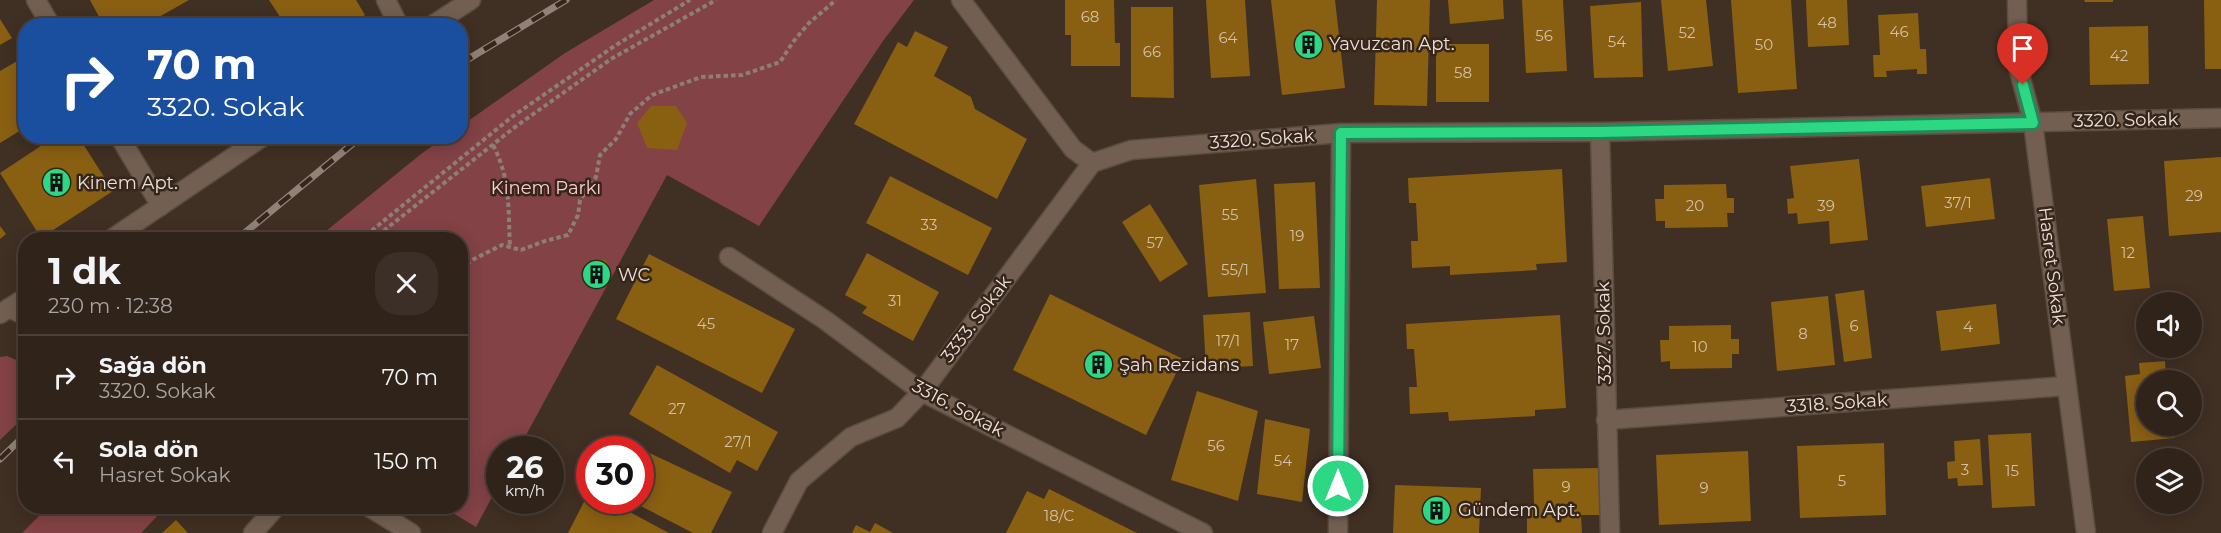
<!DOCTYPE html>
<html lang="tr">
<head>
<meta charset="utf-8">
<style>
	:root { --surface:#30231a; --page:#3c2f27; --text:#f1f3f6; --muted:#a8a4a2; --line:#4b4039 }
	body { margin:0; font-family:Montserrat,sans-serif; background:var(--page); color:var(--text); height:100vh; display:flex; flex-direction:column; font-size:22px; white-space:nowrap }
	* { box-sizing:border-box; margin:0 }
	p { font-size:20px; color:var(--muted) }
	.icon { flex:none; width:33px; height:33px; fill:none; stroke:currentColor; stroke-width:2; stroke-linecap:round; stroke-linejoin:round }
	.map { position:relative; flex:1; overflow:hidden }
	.panel { position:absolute; left:18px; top:232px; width:450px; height:282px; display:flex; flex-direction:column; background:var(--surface); border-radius:24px; box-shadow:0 3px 15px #0003,0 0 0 2px var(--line) }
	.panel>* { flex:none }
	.guide { position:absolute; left:18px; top:18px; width:450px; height:126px; border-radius:24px; box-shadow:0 3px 15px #0003,0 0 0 2px var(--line); background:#1a4fa0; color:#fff; overflow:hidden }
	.buttons { position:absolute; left:2136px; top:292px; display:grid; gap:12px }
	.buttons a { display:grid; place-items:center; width:66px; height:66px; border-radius:50%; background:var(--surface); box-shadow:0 3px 15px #0003,0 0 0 2px var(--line); font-size:30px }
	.speed { position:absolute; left:486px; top:436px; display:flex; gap:12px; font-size:30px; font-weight:700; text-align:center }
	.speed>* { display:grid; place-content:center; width:78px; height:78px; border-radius:50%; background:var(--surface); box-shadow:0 3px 15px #0003,0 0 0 2px var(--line); line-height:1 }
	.speed small { font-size:15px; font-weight:400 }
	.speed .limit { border:9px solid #d22; background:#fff; color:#111 }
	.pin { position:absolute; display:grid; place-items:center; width:51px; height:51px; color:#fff; margin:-62px -26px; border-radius:50% 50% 50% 0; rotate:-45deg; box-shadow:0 0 6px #0007 }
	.pin .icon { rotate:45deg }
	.me { position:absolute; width:66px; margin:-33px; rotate:0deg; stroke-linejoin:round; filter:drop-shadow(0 0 4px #0008) }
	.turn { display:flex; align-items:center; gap:21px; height:126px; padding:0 30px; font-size:27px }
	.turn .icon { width:78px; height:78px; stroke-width:2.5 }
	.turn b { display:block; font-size:42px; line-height:51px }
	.round { display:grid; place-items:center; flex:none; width:63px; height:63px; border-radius:24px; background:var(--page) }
	.headline { display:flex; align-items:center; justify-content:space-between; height:102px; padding:0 30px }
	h1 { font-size:36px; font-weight:700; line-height:45px }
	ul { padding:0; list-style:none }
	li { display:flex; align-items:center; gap:18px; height:84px; padding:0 30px; border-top:2px solid var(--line) }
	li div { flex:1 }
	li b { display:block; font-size:22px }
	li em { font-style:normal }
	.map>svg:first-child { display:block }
</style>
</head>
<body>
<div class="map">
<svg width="2221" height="533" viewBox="0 0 2221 533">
	<rect width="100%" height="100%" fill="#402f23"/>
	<!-- green -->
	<g fill="#824246">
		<path d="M654,0H914L883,41L759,226L667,175L518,450H500L499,484L476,527L443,507H460V240H315L421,154L445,137L460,136L461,126L565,53Z"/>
		<path d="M7,356L25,364V416L0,440V357Z"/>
		<path d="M48,507H166L141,533H22Z"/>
	</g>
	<!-- building -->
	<g fill="#895f12">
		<path d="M90,0H189L143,26H104Z"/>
		<path d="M269,0H356L365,15L348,26H286Z"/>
		<path d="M1065,0H1114L1115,43H1120V66H1071V35H1065Z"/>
		<path d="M1206,0H1245L1250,76L1211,78Z"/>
		<path d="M1271,0H1335L1345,88L1282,95Z"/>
		<path d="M1377,0H1430L1427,106L1374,105Z"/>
		<path d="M1448,0H1503L1504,19L1450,24Z"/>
		<path d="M1522,0H1563L1567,71L1526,73Z"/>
		<path d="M1661,0H1706L1713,66L1668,71Z"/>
		<path d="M1731,0H1791L1797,89L1738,93Z"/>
		<path d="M1806,0H1847L1849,45L1808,47Z"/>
		<path d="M2084,0H2113V2H2085Z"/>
		<path d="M2204,0H2221V69H2205Z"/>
		<path d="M1641,2L1643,77L1594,78L1590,6Z"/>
		<path d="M1131,7H1173L1174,98L1131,97Z"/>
		<path d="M1918,13L1920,49H1926L1927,74H1917V69L1886,71L1887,77H1874L1873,55H1880L1878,15Z"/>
		<path d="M0,19L12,38L0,45Z"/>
		<path d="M2148,26L2149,84L2090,85L2089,27Z"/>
		<path d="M915,31L948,47L934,76L971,97L975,109L1027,139L997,199L854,124L898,42L907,47Z"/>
		<rect x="1436" y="44" width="53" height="58"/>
		<path d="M26,56V127L0,143V71Z"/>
		<path d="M651,106H676L687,123L677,150L647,148L637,123Z"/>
		<path d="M56,136H78L113,191L41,238L0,173Z"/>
		<path d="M158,136H176L163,144Z"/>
		<path d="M2221,157V232L2169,236L2164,161Z"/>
		<path d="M1859,159L1868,240L1830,244L1829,221L1798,224L1797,213L1788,214L1787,199L1794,198L1790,166Z"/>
		<path d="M1562,169L1567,262L1536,264L1537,270L1450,275V266L1412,268L1411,241H1418L1416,203H1409L1408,178Z"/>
		<path d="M890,176L992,228L968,275L866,223Z"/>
		<path d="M1990,178L1995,219L1926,227L1921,186Z"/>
		<path d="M1256,179L1266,293L1208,297L1199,185Z"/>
		<path d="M1315,182L1320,288L1279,289L1274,184Z"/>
		<path d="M1726,184L1727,198H1734V213H1727L1728,227L1665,228V221H1656L1655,199H1664V185Z"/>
		<path d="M1150,204L1188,264L1160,282L1122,222Z"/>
		<path d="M2143,216L2150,288L2114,291L2107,219Z"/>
		<path d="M0,226L6,234L0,239Z"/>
		<path d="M867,253L939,292L913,341L862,313L867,307L845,295Z"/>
		<path d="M649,254L795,329L762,393L616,319Z"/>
		<path d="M592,259L606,260L610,269L606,281L592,284L583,270Z"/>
		<path d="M1864,290L1872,358L1844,362L1835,294Z"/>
		<path d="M1050,294L1183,359L1146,435L1013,370Z"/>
		<path d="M1828,296L1835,365L1777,371L1771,302Z"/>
		<path d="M1996,304L2000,344L1941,351L1936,311Z"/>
		<path d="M1250,312L1253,366L1206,369L1203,315Z"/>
		<path d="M1560,315L1566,408L1535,410V416L1449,421L1448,412L1410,414L1409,387H1417L1414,349H1407L1406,324Z"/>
		<path d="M1314,316L1321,368L1269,374L1263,322Z"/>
		<path d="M1731,325V339H1739V354H1732V368L1670,369V361L1661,362L1660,340H1669V326Z"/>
		<path d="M2165,361L2166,376L2173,375V381H2146V426H2174L2175,438L2131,442L2125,376L2140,374L2139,363Z"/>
		<path d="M657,365L778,432L757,471L737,460L730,473L629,414Z"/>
		<path d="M1197,391L1258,411L1238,501L1171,480Z"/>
		<path d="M1265,419L1310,429L1302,502L1257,494Z"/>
		<path d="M2031,433L2035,506L1992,508L1988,435Z"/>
		<path d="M1980,439L1983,485L1958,486L1957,478L1948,479L1947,462L1955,461L1954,441Z"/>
		<path d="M622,440L732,492L711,533H693L631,501H640V450H617Z"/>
		<path d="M1884,443L1886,515L1800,518L1797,446Z"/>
		<path d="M1748,451L1751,521L1659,525L1656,455Z"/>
		<path d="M1598,468L1600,515H1581L1582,533H1527V504H1534L1533,469Z"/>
		<path d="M1395,485L1481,488L1479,533H1393Z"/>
		<path d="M1049,489L1137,533H1006L1027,491L1044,499Z"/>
		<path d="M590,490V501H609L669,533H568Z"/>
		<path d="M176,520L188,533H162Z"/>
		<path d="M875,523L893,533H852L856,525L870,532Z"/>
	</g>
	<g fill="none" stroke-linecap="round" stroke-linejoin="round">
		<defs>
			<g id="street">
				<path d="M36,0L51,26"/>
				<path d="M386,0L399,26"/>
				<path d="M961,0L1073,149L1092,163L1131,150L1341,133L1600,132L2221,118"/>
				<path d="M2017,0L2018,67L2033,123L2086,533"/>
				<path d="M431,26L471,0"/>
				<path d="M1600,132L1610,533"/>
				<path d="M119,136L161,206"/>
				<path d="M110,240L264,136"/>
				<path d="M729,257L825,320L922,392L1203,533"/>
				<path d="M9,308L26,316"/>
				<path d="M0,314L26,297"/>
				<path d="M1606,420L2067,386"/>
				<path d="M369,507L411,533"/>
				<path d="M253,533L276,507"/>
				<path d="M772,533L799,481L851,437L897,418L922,392L1092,163"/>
				<path d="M1338,533L1341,133"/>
			</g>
		</defs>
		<!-- street casing -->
		<use href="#street" stroke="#594c41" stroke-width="21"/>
		<!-- path -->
		<g stroke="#8d7f75" stroke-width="4" stroke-dasharray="4.5 3" stroke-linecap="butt">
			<path d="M493,145C511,179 508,210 510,247"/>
			<path d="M360,240L513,116L616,45L690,0"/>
			<path d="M372,240L515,127L611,59L716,0"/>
			<path d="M460,268L474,259L502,245L521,250L545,241L568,235L578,215L580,200L596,177L600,155L616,139L630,114L652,95L701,77L742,75L780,62L793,42L809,23L836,0"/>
		</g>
		<!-- street -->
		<use href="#street" stroke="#725f52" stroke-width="18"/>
		<defs>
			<g id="rail">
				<path d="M460,64L566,0"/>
				<path d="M236,240L362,136"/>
				<path d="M0,459L26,434"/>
			</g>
		</defs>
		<!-- rail casing -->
		<use href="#rail" stroke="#908278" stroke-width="7"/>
		<!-- rail -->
		<use href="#rail" stroke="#35251a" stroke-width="4.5" stroke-dasharray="14" stroke-linecap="butt"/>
	</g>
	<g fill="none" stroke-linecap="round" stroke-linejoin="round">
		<defs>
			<path id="route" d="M1338,486L1341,133L1600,132L2033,123L2023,85"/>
		</defs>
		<!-- route casing -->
		<use href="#route" stroke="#1d8c56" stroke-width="15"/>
		<!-- route -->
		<use href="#route" stroke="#2cd884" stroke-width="10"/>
	</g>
	<!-- icons -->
	<defs>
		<symbol id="building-disc" viewBox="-11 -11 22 22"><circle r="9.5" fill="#2cd884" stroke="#35251a"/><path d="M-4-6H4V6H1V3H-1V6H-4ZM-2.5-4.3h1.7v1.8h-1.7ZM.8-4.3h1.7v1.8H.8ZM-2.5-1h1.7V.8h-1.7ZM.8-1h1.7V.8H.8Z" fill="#111"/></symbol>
	</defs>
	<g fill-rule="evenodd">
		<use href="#building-disc" x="1292" y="28" width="33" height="33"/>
		<use href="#building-disc" x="40" y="166" width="33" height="33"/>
		<use href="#building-disc" x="580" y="258" width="33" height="33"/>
		<use href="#building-disc" x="1082" y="348" width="33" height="33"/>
		<use href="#building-disc" x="1420" y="494" width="33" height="33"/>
	</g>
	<g text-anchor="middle" stroke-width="5" stroke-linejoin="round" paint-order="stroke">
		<!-- number labels -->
		<g font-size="15" fill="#d3c0a7">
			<text x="1090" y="22">68</text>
			<text x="1827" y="28">48</text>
			<text x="1899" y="37">46</text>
			<text x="1687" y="38">52</text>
			<text x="1544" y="41">56</text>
			<text x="1228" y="43">64</text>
			<text x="1617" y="47">54</text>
			<text x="1764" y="50">50</text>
			<text x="1152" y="57">66</text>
			<text x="2119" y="61">42</text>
			<text x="1463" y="78">58</text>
			<text x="2194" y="201">29</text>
			<text x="1958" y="208">37/1</text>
			<text x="1695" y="211">20</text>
			<text x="1826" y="211">39</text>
			<text x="1230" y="220">55</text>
			<text x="929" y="230">33</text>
			<text x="1297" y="241">19</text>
			<text x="1155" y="248">57</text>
			<text x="2128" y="258">12</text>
			<text x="1235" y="275">55/1</text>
			<text x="895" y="306">31</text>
			<text x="706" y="329">45</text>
			<text x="1854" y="331">6</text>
			<text x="1968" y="332">4</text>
			<text x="1803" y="339">8</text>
			<text x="1228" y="346">17/1</text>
			<text x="1292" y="350">17</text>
			<text x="1700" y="352">10</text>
			<text x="677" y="414">27</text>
			<text x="738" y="447">27/1</text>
			<text x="1216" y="451">56</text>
			<text x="1283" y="466">54</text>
			<text x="1965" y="475">3</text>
			<text x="2012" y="476">15</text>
			<text x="1842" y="486">5</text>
			<text x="1566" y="492">9</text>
			<text x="1704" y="493">9</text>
			<text x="1059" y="521">18/C</text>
		</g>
		<!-- poi labels -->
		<g font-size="18" fill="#ece1d9" stroke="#35251a" text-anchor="start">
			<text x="1329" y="50">Yavuzcan Apt.</text>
			<text x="77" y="189">Kinem Apt.</text>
			<text x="618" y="281">WC</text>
			<text x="1119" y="371">Şah Rezidans</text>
			<text x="1458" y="516">Gündem Apt.</text>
		</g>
		<!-- street labels -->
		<g font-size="18" fill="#ece1d9" stroke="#35251a">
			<text transform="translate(2126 120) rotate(-1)" y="6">3320. Sokak</text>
			<text transform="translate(1262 139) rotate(-4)" y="6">3320. Sokak</text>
			<text transform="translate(2052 266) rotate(83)" y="6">Hasret Sokak</text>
			<text transform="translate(976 319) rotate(-53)" y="6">3333. Sokak</text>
			<text transform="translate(1604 333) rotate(-91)" y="6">3327. Sokak</text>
			<text transform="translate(1837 403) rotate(-4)" y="6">3318. Sokak</text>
			<text transform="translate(958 408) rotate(28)" y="6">3316. Sokak</text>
		</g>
		<!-- park labels -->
		<g font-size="18" fill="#fdcecf" stroke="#35251a">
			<text x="546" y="194">Kinem Parkı</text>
		</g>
	</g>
</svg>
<div class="buttons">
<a><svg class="icon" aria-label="sound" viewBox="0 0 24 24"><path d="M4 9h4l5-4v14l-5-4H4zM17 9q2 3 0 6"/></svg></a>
<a><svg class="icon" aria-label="search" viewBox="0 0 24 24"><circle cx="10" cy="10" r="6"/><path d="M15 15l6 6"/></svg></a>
<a><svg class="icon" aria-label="layers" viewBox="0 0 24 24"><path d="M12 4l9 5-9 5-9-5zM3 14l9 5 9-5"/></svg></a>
</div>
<div class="speed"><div>26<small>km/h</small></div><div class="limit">30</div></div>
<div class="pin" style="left:2023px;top:85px;background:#d93025"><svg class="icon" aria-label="arrive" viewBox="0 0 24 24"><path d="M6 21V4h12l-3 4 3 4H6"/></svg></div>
<svg class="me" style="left:1338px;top:486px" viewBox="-20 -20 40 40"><circle r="17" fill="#2cd884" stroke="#fff" stroke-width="3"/><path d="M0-11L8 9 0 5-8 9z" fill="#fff"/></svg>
<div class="guide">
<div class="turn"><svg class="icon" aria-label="right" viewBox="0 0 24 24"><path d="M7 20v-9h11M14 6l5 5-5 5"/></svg><div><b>70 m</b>3320. Sokak</div></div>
</div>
<section class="panel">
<div class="headline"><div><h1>1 dk</h1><p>230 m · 12:38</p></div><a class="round"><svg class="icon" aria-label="close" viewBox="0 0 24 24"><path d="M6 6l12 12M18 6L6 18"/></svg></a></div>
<ul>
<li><svg class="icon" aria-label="right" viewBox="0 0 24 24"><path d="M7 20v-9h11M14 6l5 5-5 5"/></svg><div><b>Sağa dön</b><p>3320. Sokak</p></div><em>70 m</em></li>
<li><svg class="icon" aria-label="left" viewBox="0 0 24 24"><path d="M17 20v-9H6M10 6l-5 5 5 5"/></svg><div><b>Sola dön</b><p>Hasret Sokak</p></div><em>150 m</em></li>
</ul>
</section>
</div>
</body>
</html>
